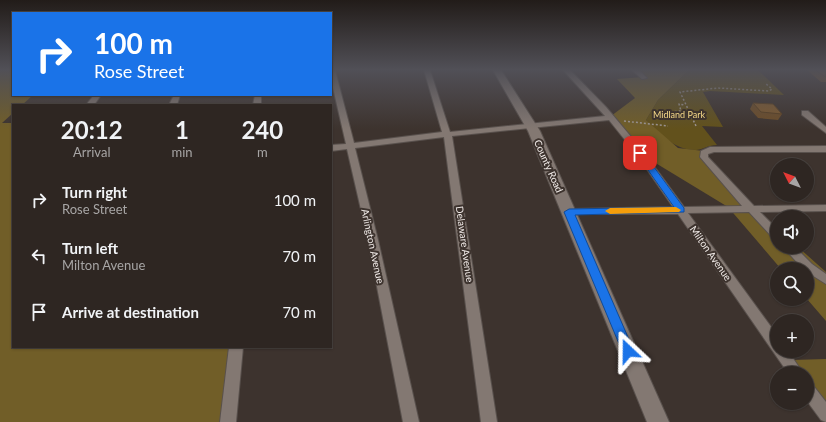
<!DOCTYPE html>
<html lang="en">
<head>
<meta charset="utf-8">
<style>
	:root { --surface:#2e2622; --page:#3a322f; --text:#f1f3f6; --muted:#a7a5a5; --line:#494340 }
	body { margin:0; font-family:Lato,sans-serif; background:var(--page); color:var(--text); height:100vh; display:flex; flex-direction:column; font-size:15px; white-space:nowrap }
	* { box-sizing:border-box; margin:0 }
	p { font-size:13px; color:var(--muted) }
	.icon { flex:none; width:22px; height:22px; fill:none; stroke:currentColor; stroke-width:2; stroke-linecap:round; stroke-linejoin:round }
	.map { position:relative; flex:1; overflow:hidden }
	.sheet { position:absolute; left:12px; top:104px; width:320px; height:244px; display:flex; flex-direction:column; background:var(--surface); border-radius:0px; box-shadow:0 1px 3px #0004,0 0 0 1px var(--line) }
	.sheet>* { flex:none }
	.guide { position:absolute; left:12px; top:12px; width:320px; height:84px; border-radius:0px; box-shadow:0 1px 3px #0004,0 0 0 1px var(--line); background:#1a73e8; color:#fff; overflow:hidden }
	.needle { width:26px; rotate:312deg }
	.buttons { position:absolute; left:770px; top:158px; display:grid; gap:8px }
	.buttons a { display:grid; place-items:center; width:44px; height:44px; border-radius:50%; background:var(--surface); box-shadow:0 1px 3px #0004,0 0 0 1px var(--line); font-size:20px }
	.pin { position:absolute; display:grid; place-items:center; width:34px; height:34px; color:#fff; margin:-17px; border-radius:8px; box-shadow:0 2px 6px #0006 }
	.me { position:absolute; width:44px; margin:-22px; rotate:337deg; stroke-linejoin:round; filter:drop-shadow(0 0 3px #0008) }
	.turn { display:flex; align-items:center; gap:14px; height:84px; padding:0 16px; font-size:18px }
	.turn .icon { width:52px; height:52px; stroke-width:2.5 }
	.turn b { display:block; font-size:28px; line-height:34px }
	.eta { display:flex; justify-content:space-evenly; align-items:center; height:68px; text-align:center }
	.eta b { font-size:24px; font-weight:700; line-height:28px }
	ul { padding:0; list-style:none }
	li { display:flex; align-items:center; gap:12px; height:56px; padding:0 16px }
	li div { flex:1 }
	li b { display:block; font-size:15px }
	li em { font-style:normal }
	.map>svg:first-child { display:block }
</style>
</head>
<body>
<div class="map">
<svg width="826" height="422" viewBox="0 0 826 422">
	<rect width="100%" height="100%" fill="#3d332e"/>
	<!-- green -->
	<path fill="#62511c" d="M689,70H758L784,95L710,91L703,92L723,127L702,126L717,145C709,145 701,150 696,150C673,150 662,134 646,120L658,100Z"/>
	<!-- forest -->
	<g fill="#715e28">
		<path d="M0,70H13V95H33L22,105H13V113L2,123H13V347H237L230,422H0Z"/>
		<path d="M637,70H689L658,100L646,120L678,148L704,151C722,180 751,205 777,228V247H798L826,272V321L807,299V269H781L728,207L644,156L611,116L635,98L617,79L644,77Z"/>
		<path d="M826,359V414L807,384V373H800L792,360Z"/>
	</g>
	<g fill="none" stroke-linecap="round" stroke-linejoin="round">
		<defs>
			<g id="street">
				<path d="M331,70H335L354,143L442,132L424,70H430L450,132L605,116L563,70H570L606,107L643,151L684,207L742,206L700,157L701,151L710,147L826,146V152H714L708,154V157L754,206L826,205V211L760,212L777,229V239L773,238L749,212L688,213L777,335V351H788L803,373H788L678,214H565L564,212L569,209L673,207L637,155L609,120L452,136L497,422H481L444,137L355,148L378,240L419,422H403L368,240L347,149L331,151V145L346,144L331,79Z"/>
				<path d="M632,70H639L647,78L642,79Z"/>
				<path d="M94,95H101L94,105H86Z"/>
				<path d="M174,95H180L177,105H169Z"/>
				<path d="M255,95H261V105H253Z"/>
				<path d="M802,111H808L826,127V133L802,115Z"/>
				<path d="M783,247H795L812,264L826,274V284L807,272V269H803Z"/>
				<path d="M229,347H243L236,422H220Z"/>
				<path d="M807,382L812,384L826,402V422L821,420L807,401Z"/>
			</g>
			<path id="secondary" d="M493,70H501L540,131L669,422H647L528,131Z"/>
		</defs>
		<!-- street casing -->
		<use href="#street" stroke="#59514d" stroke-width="2"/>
		<!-- secondary casing -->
		<use href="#secondary" stroke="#59514d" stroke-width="2"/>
		<!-- path -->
		<g stroke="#9e9692" stroke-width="1.5" stroke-dasharray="2 2" stroke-linecap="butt">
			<path d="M679,111L684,119"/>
			<path d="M660,113L669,114L670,112L681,111L679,104L685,105"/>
			<path d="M624,121L668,126"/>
			<path d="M696,126L680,92L718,88L769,91L772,89L765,83"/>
		</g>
		<!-- street -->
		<use href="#street" fill="#837872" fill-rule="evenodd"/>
		<!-- secondary -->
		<use href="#secondary" fill="#837872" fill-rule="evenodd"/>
	</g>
	<!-- wall -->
	<g fill="#6d4d28">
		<path d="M807,70H826V82H821Z"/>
		<path d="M753,103L782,114L778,120L758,118L750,109Z"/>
	</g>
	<!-- building -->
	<g fill="#7f5a2e" stroke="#593f20">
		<path d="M816,70H826V77L824,76Z"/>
		<path d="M753,103L773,104L782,114L761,112Z"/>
	</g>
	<!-- sky -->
	<linearGradient id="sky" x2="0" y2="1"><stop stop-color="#221c19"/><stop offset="0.54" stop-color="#515057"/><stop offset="1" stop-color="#515057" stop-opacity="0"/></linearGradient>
	<rect width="826" height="129" fill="url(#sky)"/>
	<!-- route -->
	<path fill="#1a73e8" stroke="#114b97" d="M637,152H643L684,208V212L575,215L634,351L632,355L628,356L623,355L622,351L564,212L569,209L674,207L636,153Z"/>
	<!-- slow -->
	<path fill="#f59e0b" d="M676,207L681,210L679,212L610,214L605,211L610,208Z"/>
	<g text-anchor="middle" stroke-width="4" stroke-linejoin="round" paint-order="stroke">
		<!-- far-park labels -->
		<g font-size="9" fill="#f7da88" stroke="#3d332e">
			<text x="679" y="118">Midland Park</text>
		</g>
		<!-- street labels -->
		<g font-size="10" fill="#f1ebe8" stroke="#3d332e">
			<text transform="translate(549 166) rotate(66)" y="4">County Road</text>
			<text transform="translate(465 244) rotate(82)" y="4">Delaware Avenue</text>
			<text transform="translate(373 246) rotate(78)" y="4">Arlington Avenue</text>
			<text transform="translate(711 253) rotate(55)" y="4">Milton Avenue</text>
		</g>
	</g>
</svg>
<div class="buttons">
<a><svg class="needle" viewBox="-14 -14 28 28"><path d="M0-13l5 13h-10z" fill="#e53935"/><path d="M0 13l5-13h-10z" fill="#a7a5a5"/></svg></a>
<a><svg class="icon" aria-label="sound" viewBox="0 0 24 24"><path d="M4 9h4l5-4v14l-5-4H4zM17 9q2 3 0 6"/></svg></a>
<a><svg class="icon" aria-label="search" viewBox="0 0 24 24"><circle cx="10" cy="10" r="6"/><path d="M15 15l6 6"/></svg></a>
<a>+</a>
<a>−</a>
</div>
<div class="pin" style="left:640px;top:153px;background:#d93025"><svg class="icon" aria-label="arrive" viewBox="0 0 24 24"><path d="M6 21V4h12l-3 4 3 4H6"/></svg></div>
<svg class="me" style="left:628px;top:351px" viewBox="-20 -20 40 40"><path d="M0-17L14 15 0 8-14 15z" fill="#1a73e8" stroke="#fff" stroke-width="4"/></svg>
<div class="guide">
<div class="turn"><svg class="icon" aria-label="right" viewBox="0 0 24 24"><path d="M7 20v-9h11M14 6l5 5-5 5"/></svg><div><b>100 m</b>Rose Street</div></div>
</div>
<section class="sheet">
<div class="eta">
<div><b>20:12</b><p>Arrival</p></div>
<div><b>1</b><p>min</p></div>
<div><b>240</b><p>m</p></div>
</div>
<ul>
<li><svg class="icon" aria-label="right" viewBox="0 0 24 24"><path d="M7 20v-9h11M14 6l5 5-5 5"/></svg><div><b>Turn right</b><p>Rose Street</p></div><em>100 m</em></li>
<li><svg class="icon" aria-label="left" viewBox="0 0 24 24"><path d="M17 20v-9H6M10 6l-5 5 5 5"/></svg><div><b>Turn left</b><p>Milton Avenue</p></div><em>70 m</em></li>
<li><svg class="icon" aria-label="arrive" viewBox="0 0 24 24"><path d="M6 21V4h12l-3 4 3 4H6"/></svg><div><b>Arrive at destination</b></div><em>70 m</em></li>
</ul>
</section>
</div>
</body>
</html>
